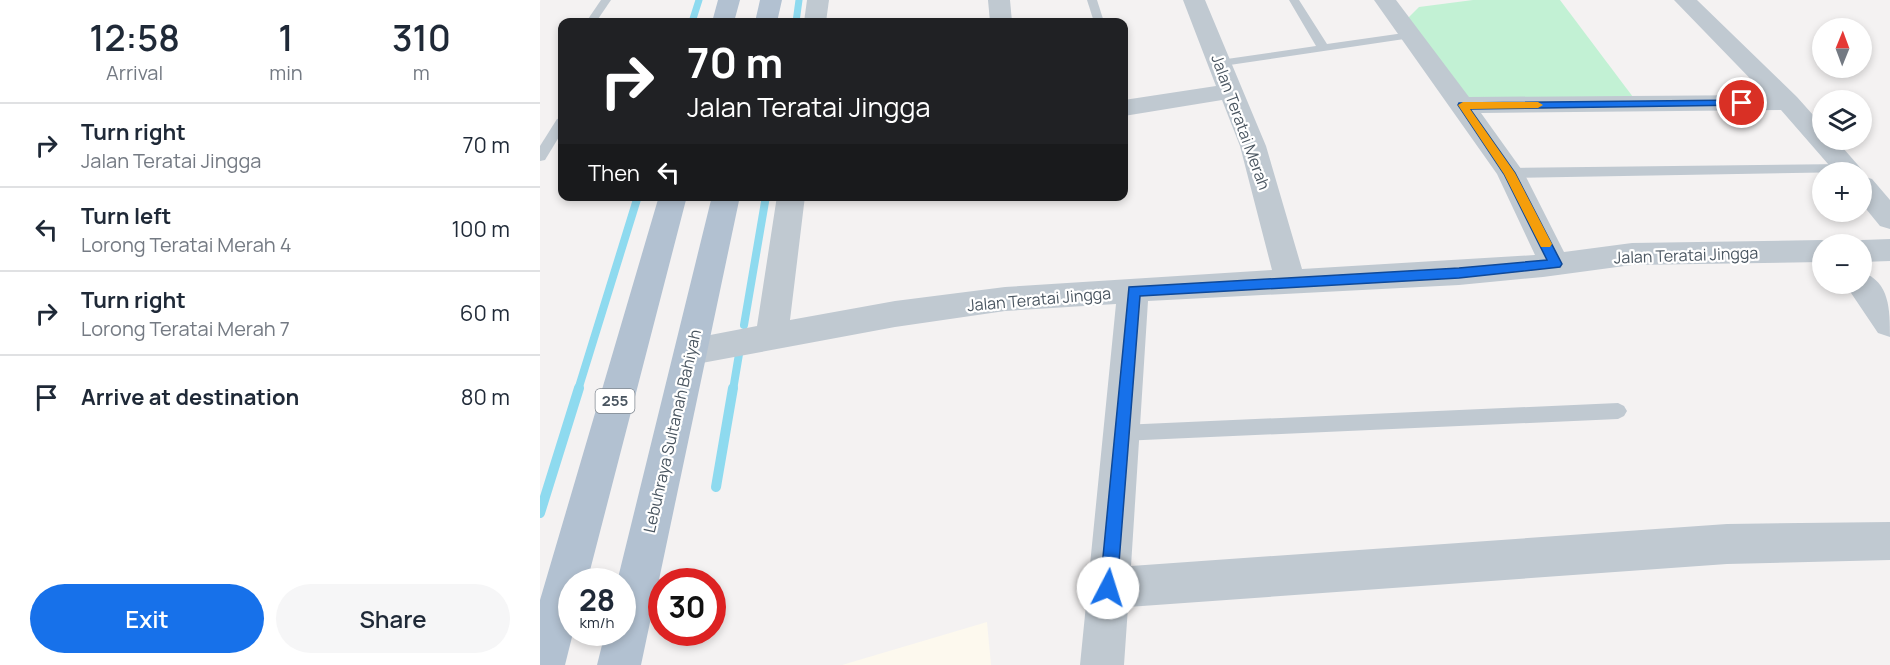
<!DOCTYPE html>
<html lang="en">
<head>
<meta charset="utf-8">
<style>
	:root { --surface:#fff; --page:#f6f6f7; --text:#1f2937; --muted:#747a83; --line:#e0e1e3; --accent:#1771ea }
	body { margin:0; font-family:Manrope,sans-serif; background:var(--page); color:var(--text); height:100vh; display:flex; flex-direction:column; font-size:22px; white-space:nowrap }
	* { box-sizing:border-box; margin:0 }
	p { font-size:20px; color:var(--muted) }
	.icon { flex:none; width:33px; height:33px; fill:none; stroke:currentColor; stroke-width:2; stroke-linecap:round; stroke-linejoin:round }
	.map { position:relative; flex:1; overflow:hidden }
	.side { display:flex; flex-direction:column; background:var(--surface); width:540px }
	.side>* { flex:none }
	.banner { position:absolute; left:18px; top:18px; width:570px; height:183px; border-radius:12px; box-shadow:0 3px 9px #0003; background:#202124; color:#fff; overflow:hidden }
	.needle { width:39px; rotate:1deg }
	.fabs { position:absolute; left:1272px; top:18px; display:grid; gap:12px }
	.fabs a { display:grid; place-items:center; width:60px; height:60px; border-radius:50%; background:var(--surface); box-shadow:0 3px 9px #0003; font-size:30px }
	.speed { position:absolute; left:18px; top:568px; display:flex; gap:12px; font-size:30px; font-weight:700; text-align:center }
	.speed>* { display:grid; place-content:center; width:78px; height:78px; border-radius:50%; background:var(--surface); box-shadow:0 3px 9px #0003; line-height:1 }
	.speed small { font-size:15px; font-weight:400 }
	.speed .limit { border:9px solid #d22; background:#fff; color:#111 }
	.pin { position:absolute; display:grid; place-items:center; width:51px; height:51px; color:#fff; margin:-26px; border:3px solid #fff; border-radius:50%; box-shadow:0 2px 6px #0007 }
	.me { position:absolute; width:66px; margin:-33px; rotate:5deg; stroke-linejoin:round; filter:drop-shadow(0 0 4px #0008) }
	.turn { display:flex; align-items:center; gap:21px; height:126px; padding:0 30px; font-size:27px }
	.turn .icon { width:78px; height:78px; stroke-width:2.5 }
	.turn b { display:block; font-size:42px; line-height:51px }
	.then { display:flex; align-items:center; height:57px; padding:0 30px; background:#0003; gap:12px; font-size:22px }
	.eta { display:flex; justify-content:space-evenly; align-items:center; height:102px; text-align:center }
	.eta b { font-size:36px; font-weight:600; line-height:42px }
	.cta { display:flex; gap:12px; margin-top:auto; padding:12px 30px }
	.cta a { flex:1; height:69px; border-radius:36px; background:var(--accent); color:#fff; font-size:24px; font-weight:600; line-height:69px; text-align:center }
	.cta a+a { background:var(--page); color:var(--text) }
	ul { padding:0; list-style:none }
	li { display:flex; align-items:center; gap:18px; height:84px; padding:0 30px; border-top:2px solid var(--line) }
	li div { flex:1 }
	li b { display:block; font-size:22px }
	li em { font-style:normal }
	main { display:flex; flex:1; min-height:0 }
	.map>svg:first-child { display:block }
</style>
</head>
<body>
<main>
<section class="side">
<div class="eta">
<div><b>12:58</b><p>Arrival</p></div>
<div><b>1</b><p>min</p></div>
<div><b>310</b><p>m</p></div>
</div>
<ul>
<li><svg class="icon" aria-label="right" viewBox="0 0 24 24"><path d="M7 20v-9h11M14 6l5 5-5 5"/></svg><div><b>Turn right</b><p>Jalan Teratai Jingga</p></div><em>70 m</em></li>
<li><svg class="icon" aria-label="left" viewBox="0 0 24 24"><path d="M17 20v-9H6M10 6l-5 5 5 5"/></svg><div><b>Turn left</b><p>Lorong Teratai Merah 4</p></div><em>100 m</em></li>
<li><svg class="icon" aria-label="right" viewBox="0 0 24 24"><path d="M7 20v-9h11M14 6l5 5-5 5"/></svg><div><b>Turn right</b><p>Lorong Teratai Merah 7</p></div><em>60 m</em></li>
<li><svg class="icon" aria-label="arrive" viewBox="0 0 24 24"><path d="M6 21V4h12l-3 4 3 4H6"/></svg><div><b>Arrive at destination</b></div><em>80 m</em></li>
</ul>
<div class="cta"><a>Exit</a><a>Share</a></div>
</section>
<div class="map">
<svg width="1350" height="665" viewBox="0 0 1350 665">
	<rect width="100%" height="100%" fill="#f4f2f2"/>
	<!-- commercial -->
	<path fill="#fdf9ee" d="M447,622L451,665H302Z"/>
	<!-- green -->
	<path fill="#c2f1d4" d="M933,0H1020L1096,101H931L867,19L879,7Z"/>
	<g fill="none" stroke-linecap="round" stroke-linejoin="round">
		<!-- stream-far2 -->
		<g stroke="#8edaef" stroke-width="7">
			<path d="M152,22L159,0"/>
			<path d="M256,22L259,0"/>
		</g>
		<!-- stream-far1 -->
		<g stroke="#8edaef" stroke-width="8">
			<path d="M204,325L226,196"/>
			<path d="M38,390L98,196"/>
			<path d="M193,390L199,354"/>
		</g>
		<!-- stream -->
		<g stroke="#8edaef" stroke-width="10">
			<path d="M176,487L193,388"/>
			<path d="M0,513L39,388"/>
		</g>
		<!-- lane -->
		<g fill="#c0c9d1" fill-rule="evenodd">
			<path d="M61,0H71L56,22H46Z"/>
			<path d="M547,0H557L564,22H554Z"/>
			<path d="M749,0H759L787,44L871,32L877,35L871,38L676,67V61L680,60L776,46Z"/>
			<path d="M22,118V132L5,160L0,161V146L17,119Z"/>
			<path d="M1306,164L1313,169L1311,172L970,178L963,173L970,168Z"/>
			<path d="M1078,403L1084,406L1087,411L1084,416L1078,419L581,441L575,439L572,433L575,427L581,425Z"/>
		</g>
		<!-- street -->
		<g fill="#c0c9d1" fill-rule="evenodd">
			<path d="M267,0H289L286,22H264Z"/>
			<path d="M448,0H470L472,22H450Z"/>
			<path d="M643,0H665L726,146L762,269L995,255L957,174L834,0H856L929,97L1226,95L1134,0H1157L1257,97L1282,125V140H1296L1324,172L1322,176V172H1295L1241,110L941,113L984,173L1024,252L1092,243L1282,240L1293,244H1282V262L1092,265L1003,277L919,285L608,301L591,566L1187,524L1350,522V560L1187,564L588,607L584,665H540L576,304L465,311L355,327L151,365L139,361L134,351L139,341L217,326L237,196H265L250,320L355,301L465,287L732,270L700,146L682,100L584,116V100L676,86Z"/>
			<path d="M1322,176L1332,179L1350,200V229L1340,226L1322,204Z"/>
			<path d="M1350,239V261L1322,262V244H1311L1322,240Z"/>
			<path d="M1322,272C1350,282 1350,310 1350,337L1338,333L1305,284H1322Z"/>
		</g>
		<!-- primary -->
		<g fill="#b2c1d1" fill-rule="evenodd">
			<path d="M178,0H200L194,22H172Z"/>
			<path d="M220,0H242L237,22H215Z"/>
			<path d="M119,196H147L47,582H32V633H33L25,665H0V600Z"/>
			<path d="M172,196H200L101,665H57L65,633H82V582H77Z"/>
		</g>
	</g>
	<!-- route -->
	<path fill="#1771ea" stroke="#0f4998" stroke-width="1.5" d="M1202,100L1207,103L1205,105L930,109L975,173L1022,264L1020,267L919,278L600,296L577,588L575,594L568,597L562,594L560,588L589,287L919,268L1007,260L964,174L918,105L919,103Z"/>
	<!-- slow -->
	<path fill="#f59e0b" d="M923,102H998L1003,105L998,108L930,109L975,173L1012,244L1010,247H1001L964,174L918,105Z"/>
	<g text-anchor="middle" stroke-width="4.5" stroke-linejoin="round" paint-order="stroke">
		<!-- shield labels -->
		<rect fill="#fff" stroke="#808890" stroke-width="1.5" x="55.5" y="389" width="39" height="24" rx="4.5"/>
		<g font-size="15" font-weight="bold" fill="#495560">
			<text x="75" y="406">255</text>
		</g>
		<!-- street labels -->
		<g font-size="16" fill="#495560" stroke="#fff">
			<text transform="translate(701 122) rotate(70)" y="6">Jalan Teratai Merah</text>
			<text transform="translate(1146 255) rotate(-2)" y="6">Jalan Teratai Jingga</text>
			<text transform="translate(499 299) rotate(-5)" y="6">Jalan Teratai Jingga</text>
			<text transform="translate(132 431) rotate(-77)" y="6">Lebuhraya Sultanah Bahiyah</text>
		</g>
	</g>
</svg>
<div class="fabs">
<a><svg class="needle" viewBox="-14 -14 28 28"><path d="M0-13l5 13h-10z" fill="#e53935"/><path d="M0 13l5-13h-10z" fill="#747a83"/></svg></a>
<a><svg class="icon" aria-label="layers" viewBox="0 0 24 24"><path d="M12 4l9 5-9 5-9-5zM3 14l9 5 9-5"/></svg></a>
<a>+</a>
<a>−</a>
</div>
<div class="speed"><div>28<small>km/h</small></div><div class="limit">30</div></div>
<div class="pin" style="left:1202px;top:103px;background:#d93025"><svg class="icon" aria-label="arrive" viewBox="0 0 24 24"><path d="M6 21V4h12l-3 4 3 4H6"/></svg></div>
<svg class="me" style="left:568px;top:588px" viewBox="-20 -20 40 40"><circle r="19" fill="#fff"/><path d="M0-13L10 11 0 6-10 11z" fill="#1771ea"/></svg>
<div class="banner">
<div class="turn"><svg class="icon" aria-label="right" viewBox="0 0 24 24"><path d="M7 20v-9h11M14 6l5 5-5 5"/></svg><div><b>70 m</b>Jalan Teratai Jingga</div></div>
<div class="then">Then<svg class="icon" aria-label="left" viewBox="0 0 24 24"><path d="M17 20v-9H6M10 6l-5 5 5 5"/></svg></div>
</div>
</div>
</main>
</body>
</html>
